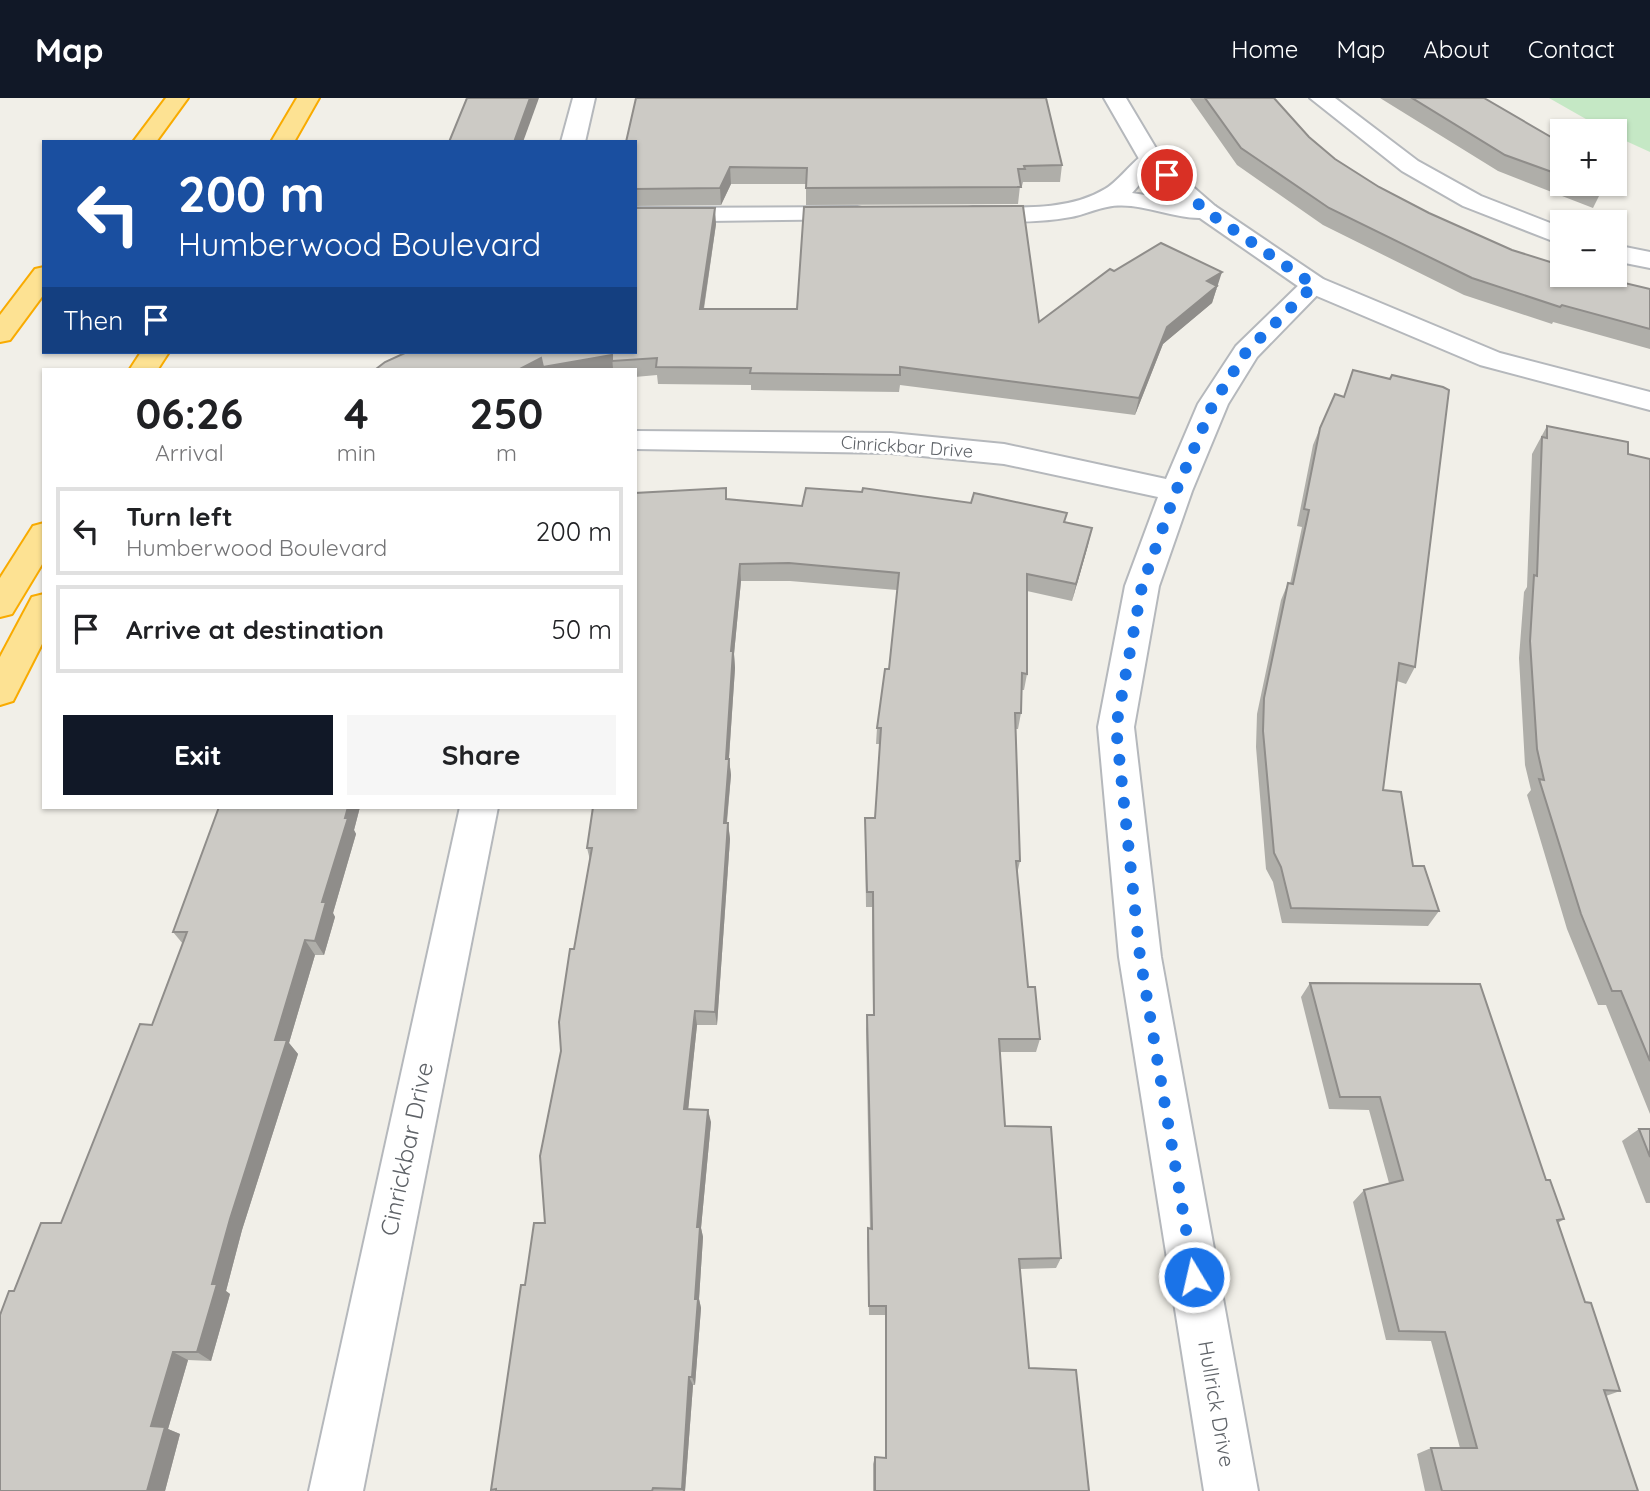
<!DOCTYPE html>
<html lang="en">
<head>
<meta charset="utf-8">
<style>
	:root { --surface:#fff; --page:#f6f6f6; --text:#202124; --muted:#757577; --line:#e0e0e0; --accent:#111827 }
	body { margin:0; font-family:Quicksand,sans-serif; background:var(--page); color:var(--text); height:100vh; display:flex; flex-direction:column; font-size:26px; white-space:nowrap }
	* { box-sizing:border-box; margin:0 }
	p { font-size:23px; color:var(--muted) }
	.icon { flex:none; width:38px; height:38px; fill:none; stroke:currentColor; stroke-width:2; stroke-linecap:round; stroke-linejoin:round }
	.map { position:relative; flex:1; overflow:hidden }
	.side { position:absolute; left:42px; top:270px; width:595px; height:441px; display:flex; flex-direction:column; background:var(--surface); border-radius:0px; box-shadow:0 2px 5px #0004 }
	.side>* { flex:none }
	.hud { position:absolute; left:42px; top:42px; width:595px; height:214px; border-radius:0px; box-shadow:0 2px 5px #0004; background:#1a4fa0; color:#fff; overflow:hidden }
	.fabs { position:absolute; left:1550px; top:21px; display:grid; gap:14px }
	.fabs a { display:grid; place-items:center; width:77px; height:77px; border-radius:0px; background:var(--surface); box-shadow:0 2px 5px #0004; font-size:35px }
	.pin { position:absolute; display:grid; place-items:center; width:60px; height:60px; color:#fff; margin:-30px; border:4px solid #fff; border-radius:50%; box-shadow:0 2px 7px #0007 }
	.me { position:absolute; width:77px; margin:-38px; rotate:351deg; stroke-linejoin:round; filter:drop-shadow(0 0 5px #0008) }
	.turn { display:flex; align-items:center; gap:24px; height:147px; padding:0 21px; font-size:32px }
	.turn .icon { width:91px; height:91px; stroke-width:2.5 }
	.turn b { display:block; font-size:49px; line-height:60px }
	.then { display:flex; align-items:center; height:66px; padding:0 21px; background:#0003; gap:14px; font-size:26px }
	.eta { display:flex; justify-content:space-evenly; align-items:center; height:119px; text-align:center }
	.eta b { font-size:42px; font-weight:700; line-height:49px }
	.button { display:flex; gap:14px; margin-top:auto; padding:14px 21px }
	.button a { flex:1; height:80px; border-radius:0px; background:var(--accent); color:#fff; font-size:28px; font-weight:700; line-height:80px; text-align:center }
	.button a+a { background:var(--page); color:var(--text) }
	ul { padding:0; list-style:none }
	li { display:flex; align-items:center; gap:21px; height:88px; margin:0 14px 10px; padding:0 7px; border:4px solid var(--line); border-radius:0px }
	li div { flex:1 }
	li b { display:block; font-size:26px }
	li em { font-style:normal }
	header { display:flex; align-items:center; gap:42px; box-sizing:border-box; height:98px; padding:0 35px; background:var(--accent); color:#fff }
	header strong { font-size:33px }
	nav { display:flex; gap:38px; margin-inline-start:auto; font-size:24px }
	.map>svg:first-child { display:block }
</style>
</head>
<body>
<header>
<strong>Map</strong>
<nav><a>Home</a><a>Map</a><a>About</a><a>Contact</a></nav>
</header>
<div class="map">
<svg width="1650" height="1393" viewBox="0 0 1650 1393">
	<rect width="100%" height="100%" fill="#f1efe8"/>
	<!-- green -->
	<path fill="#c5e8c5" d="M1549,0H1650V54L1615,38V33H1607Z"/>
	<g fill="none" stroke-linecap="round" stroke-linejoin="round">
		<defs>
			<g id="minor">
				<path d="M573,0H595L585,44H561Z"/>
				<path d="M1310,0H1335L1418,63L1481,98L1563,130V147L1463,108L1402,73Z"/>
				<path d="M1150,54L1158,56L1162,61L1132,95L1215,108L1218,113L1215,118C1181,127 1142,101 1107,109C1095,111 1083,117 1071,119C1038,125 1006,124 973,123L964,121L961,116L964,111L973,109C1016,109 1067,114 1105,91C1121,82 1136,57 1150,54Z"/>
				<path d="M857,109L866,111L869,116L866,121L635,124V110Z"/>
				<path d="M1615,147L1650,154V170L1615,163Z"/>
				<path d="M1314,179L1323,181L1327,187L1257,259L1228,306L1192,393L1159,488L1134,629L1161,859L1258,1393H1204L1119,859L1098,629L1125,488L1158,399L1004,366L891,355L635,351V333L891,335L1004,346L1166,381L1198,306L1236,248L1305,181Z"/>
				<path d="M460,709H498L363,1393H309Z"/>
			</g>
			<path id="tertiary" d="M1104,0H1126L1160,57L1192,88L1215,108L1323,181L1500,255L1650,294V312L1480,267L1305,193L1197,118L1174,98L1142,66Z"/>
			<g id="motorway">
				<path d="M166,0H188L156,44H133Z"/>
				<path d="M297,0H319L294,44H271Z"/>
				<path d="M44,169V196L10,242L0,244V217L35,171Z"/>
				<path d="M141,254H169L158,271H130Z"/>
				<path d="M44,425V463L12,516L0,519V480L33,428Z"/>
				<path d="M44,496V542L13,603L0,607V559L32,499Z"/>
			</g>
		</defs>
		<!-- minor casing -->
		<use href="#minor" stroke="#b5b8bc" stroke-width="4"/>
		<!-- tertiary casing -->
		<use href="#tertiary" stroke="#b5b8bc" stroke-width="4"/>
		<!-- motorway casing -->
		<use href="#motorway" stroke="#f9ab00" stroke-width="4"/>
		<!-- minor -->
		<use href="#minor" fill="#fff" fill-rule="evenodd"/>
		<!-- tertiary -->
		<use href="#tertiary" fill="#fff" fill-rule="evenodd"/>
		<!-- motorway -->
		<use href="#motorway" fill="#fde293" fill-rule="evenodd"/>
	</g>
	<!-- wall -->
	<g fill="#afaea9">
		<path d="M1190,0H1274L1309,39L1335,61L1379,89L1429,115L1512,152L1598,179L1650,191V251L1553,224L1552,226L1464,197L1323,127L1237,67Z"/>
		<path d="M1380,0H1484L1563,46V86H1605L1593,110L1498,73Z"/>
		<path d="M635,44L1062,67L1060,84H1023L1022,88H1020L1018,106L806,107V86H731L721,107L635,108Z"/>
		<path d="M716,126L704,211L1039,224L1114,173L1217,191L1216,192L1212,205L1163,246L1135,317L900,287L899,294L751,292V287L658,286L657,277L635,279V271H376Z"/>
		<path d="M1353,272L1415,569L1406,586L1397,583L1383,692L1413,768L1439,813L1428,828L1282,825L1273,784L1266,771L1256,649L1257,616L1281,502L1288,485L1290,486L1302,429L1297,428L1313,347L1320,330L1344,298Z"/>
		<path d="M1547,328L1628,356L1650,361V1016L1606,907H1598L1567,831L1527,697L1531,692L1525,667L1519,560L1524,494L1527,489L1532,356Z"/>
		<path d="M727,401L802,408L1065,424L1088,447L1072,503L1027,493V576L1024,592H1021V615L1018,631H1016L1020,763L1017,776L1028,889L1040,941L1036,954H1000L1005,1028L1061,1160L1056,1170L1020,1171L1029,1270L1089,1393H873V1366L875,1359L885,1360V1217H869L867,1141L868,1130L870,1131L866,931L867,917H873L872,809H866L865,736V720H875L880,646H876L877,630L889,571L897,492L790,483H741L734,556L735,570L729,661L731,677L727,725H728L730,741L717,927H697L688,1011L711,1024L701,1130L703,1139L699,1201L701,1210L695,1287H693L685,1393H493L491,1392L525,1187L545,1125L561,953L574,851L590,762L587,750Z"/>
		<path d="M219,709H360L354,732L356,736L333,815L335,819L324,857H315L289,945L298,956L242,1132L226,1193L230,1196L211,1263L188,1262L168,1331L180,1336L165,1393L14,1193L61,1125L152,927L183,846L173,834Z"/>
		<path d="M1310,885L1546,1082L1564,1121L1558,1125L1585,1204L1620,1293L1606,1298L1638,1393H1425L1417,1356L1431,1350H1460L1431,1243L1386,1242L1353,1104L1364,1092L1389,1085L1369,1012L1329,1011L1301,899Z"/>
		<path d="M1639,1031H1650V1105H1646L1622,1043Z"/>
	</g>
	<!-- shaded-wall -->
	<g fill="#8f8d8a">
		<path d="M530,0H539L523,44H514Z"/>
		<path d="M730,69L731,86L721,107L720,90Z"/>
		<path d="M715,110L716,126L701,228L700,211Z"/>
		<path d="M1222,174L1212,205L1163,246L1135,317L1139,300L1167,229L1207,183Z"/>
		<path d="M612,257L613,271H544L543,269Z"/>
		<path d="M541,260L543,271H520Z"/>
		<path d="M1092,430L1088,447L1072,503L1076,486Z"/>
		<path d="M740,466L741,483L734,556L735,570L728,673L729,661L731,677L725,741L724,725L731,553Z"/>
		<path d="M348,709H360L354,732L356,736L333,815L335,819L324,857L315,843L322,804Z"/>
		<path d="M728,725L730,741L717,927L715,914Z"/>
		<path d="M305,842L315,857L289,945L298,956L242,1132L226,1193L230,1196L211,1263L197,1254L212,1186L275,942Z"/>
		<path d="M695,913L697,927L687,1023L684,1011Z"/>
		<path d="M708,1012L711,1024L701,1130L703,1139L699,1201L701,1210L695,1287L692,1279L697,1129Z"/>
		<path d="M173,1254L188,1262L168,1331L180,1336L165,1393H147L151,1328Z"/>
		<path d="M689,1279L693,1287L685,1393H683L682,1391Z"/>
	</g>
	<!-- building -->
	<g fill="#cccac5" stroke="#8f8d8a" stroke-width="2">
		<path d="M467,0H530L514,44H449Z"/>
		<path d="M636,0H1046L1062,67L1024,68L1025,71H1018L1021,89L806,90L807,70L730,69L720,90L635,91V44H626Z"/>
		<path d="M1205,0H1274L1309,39L1335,61L1379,89L1429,115L1512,152L1563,168V177H1591L1650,191V231L1562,207L1560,209L1472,180L1329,110L1241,50Z"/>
		<path d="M1412,0H1484L1563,46V78L1505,57Z"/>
		<path d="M1582,86H1605L1601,93Z"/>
		<path d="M1023,108L1039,224L1110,171L1114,173L1161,145L1222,174L1207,183L1217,188L1167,229L1139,300L900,269V277L750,275L751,270L656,269L657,260L612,263V257L543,269L541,260L520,271H376L385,264L407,254H635V110H715L700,211H797L804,109Z"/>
		<path d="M1353,272L1390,281L1392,277L1443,289L1449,292L1415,569L1399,565L1383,692L1401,694L1413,768H1424L1439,813L1291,810L1281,769L1274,755L1263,633L1264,600L1288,485L1293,486L1309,412L1304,411L1320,330L1335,296L1344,299Z"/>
		<path d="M1547,328L1628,344V356L1650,361V963L1621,893H1612L1581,816L1539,681L1544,682L1537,651L1530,543L1534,477L1537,478L1542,339L1547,340Z"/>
		<path d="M726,390V401L802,408L806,390L862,394L863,390L971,405L974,395L1067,415L1064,424L1092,430L1076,486L1027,476V576L1022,575L1021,615H1015L1020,763H1016L1028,889H1035L1040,941H999L1005,1028L1051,1029L1061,1160L1019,1161L1029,1270L1076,1272L1089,1393H875V1359L886,1360V1208H869L868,1130L872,1131L867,917H874L873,794H867L865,720H875L881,630H877L885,571H889L899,475L789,465L740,466L731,553H733L726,661H729L724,725H728L715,914L695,913L684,1011L708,1012L697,1129H700L695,1201H698L692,1279H689L682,1391L653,1390L652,1393H496V1391L491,1392L521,1187H525L534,1125H545L540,1058L561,953L559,924L570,851H574L592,750H587L593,709H635V395Z"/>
		<path d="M219,709H348L345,720H348L322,804H326L315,843L305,842L275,942H287L230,1121L212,1186H217L197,1254H173L151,1328L165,1329L147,1393H0V1217L9,1193H14L41,1125H61L140,926L152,927L187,834H173Z"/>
		<path d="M1310,885L1480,886L1546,1082H1550L1564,1121L1557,1122L1585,1204L1591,1205L1620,1293L1604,1292L1638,1393H1442L1431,1350H1477L1445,1234L1399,1233L1364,1092L1403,1082L1380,999H1340Z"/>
		<path d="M1639,1031H1650V1059Z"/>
	</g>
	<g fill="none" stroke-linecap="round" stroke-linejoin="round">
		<!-- route -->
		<path stroke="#1a73e8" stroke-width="12" stroke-dasharray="0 21.6" d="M1167,77L1206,113L1314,187L1246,254L1213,306L1176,393L1142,488L1116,629L1140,859L1194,1179"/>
	</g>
	<g text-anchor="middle" stroke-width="6" stroke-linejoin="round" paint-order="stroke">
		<!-- far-street labels -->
		<g font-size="18" fill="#5f6368" stroke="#fff">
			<text transform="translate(907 349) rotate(4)" y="6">Cinrickbar Drive</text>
		</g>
		<!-- street labels -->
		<g font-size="21" fill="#5f6368" stroke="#fff">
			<text transform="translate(1216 1306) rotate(80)" y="7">Hullrick Drive</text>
		</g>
		<!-- near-street labels -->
		<g font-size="24" fill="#5f6368" stroke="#fff">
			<text transform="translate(407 1051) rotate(-78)" y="8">Cinrickbar Drive</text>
		</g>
	</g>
</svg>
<div class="fabs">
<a>+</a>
<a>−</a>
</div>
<div class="pin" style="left:1167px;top:77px;background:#d93025"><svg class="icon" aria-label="arrive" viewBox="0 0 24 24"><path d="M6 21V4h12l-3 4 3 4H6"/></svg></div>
<svg class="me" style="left:1194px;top:1179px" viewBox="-20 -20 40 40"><circle r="17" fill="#1a73e8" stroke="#fff" stroke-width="3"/><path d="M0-11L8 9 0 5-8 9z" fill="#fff"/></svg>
<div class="hud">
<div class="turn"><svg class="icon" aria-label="left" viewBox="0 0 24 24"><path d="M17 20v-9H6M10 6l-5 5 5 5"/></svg><div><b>200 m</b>Humberwood Boulevard</div></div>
<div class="then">Then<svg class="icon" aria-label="arrive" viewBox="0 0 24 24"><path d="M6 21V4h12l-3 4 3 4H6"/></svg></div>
</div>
<section class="side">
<div class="eta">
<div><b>06:26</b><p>Arrival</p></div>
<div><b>4</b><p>min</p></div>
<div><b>250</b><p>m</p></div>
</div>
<ul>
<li><svg class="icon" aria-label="left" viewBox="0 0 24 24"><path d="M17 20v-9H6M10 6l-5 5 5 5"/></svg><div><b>Turn left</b><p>Humberwood Boulevard</p></div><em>200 m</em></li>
<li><svg class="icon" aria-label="arrive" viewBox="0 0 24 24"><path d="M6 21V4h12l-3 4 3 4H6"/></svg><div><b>Arrive at destination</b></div><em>50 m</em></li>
</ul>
<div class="button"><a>Exit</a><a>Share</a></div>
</section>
</div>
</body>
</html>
